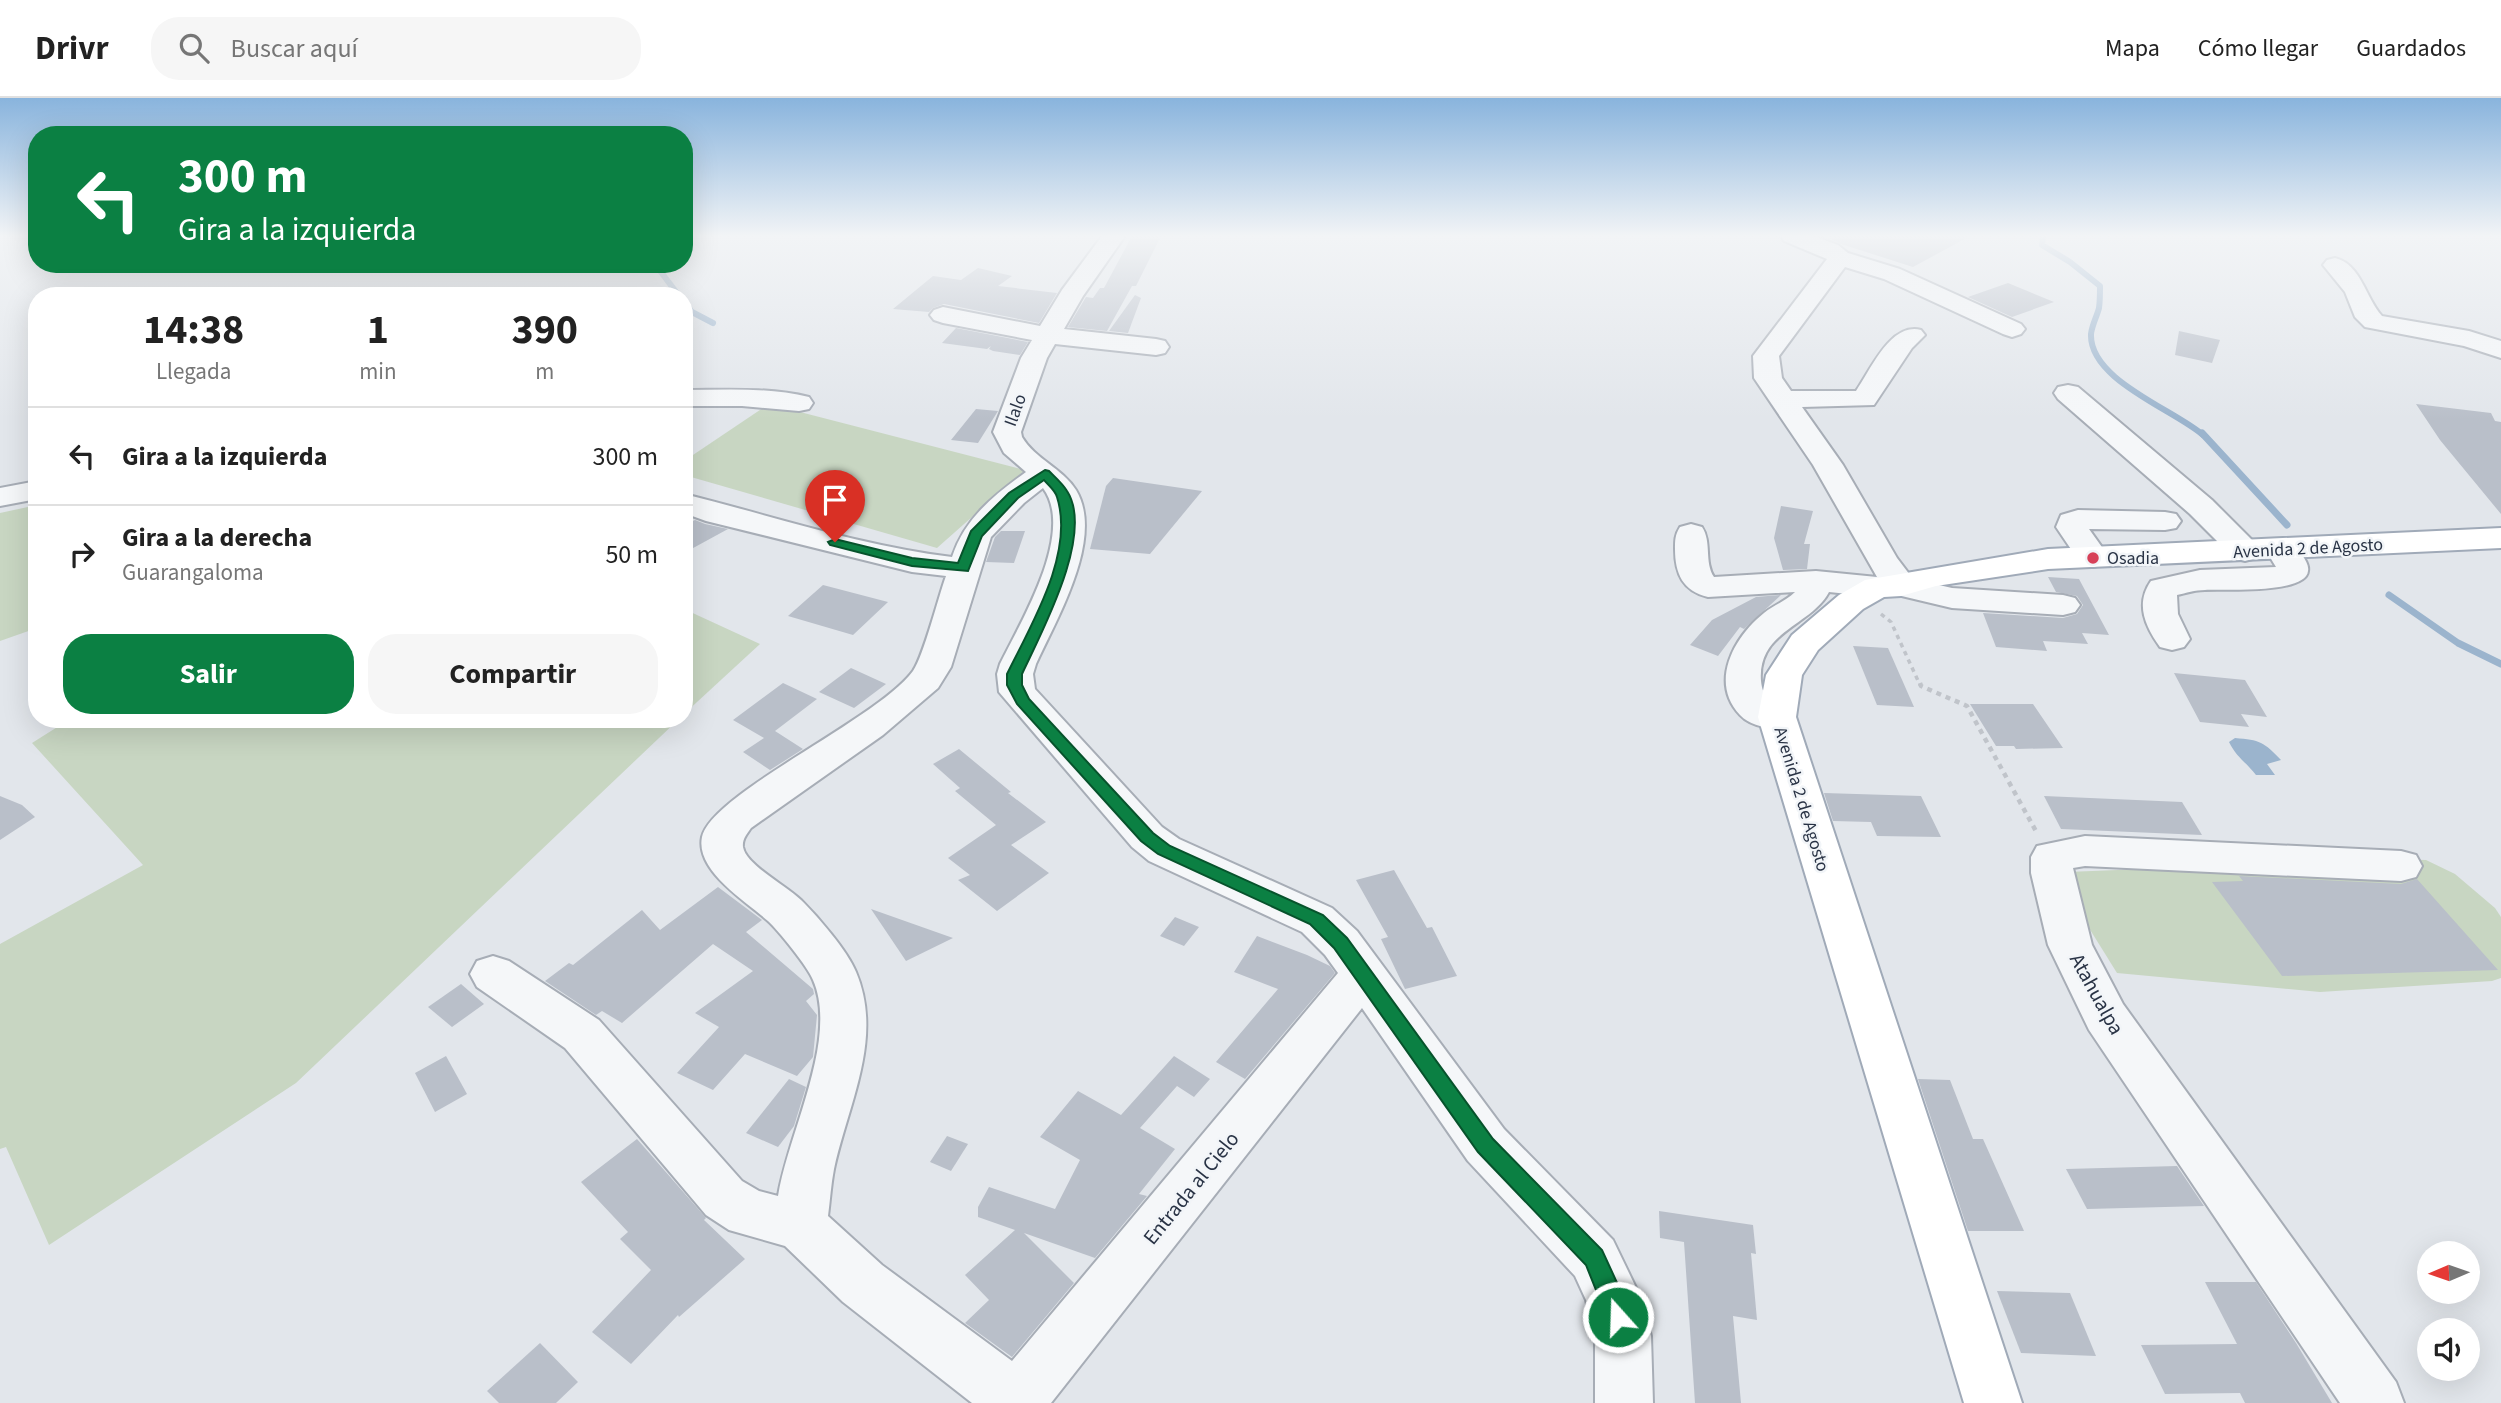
<!DOCTYPE html>
<html lang="es">
<head>
<meta charset="utf-8">
<style>
	:root { --surface:#fff; --page:#f6f6f6; --text:#222; --muted:#767676; --line:#e0e0e0; --accent:#0b8043 }
	body { margin:0; font-family:"Source Sans 3",sans-serif; background:var(--page); color:var(--text); height:100vh; display:flex; flex-direction:column; font-size:26px; white-space:nowrap }
	* { box-sizing:border-box; margin:0 }
	p { font-size:23px; color:var(--muted) }
	.icon { flex:none; width:38px; height:38px; fill:none; stroke:currentColor; stroke-width:2; stroke-linecap:round; stroke-linejoin:round }
	.map { position:relative; flex:1; overflow:hidden }
	.side { position:absolute; left:28px; top:189px; width:665px; height:441px; display:flex; flex-direction:column; background:var(--surface); border-radius:28px; box-shadow:0 7px 28px #0002 }
	.side>* { flex:none }
	.guide { position:absolute; left:28px; top:28px; width:665px; height:147px; border-radius:28px; box-shadow:0 7px 28px #0002; background:#0b8043; color:#fff; overflow:hidden }
	.needle { width:46px; rotate:268deg }
	.buttons { position:absolute; left:2417px; top:1143px; display:grid; gap:14px }
	.buttons a { display:grid; place-items:center; width:63px; height:63px; border-radius:50%; background:var(--surface); box-shadow:0 7px 28px #0002; font-size:35px }
	.pin { position:absolute; display:grid; place-items:center; width:60px; height:60px; color:#fff; margin:-72px -30px; border-radius:50% 50% 50% 0; rotate:-45deg; box-shadow:0 0 7px #0007 }
	.pin .icon { rotate:45deg }
	.me { position:absolute; width:77px; margin:-38px; rotate:340deg; stroke-linejoin:round; filter:drop-shadow(0 0 5px #0008) }
	.turn { display:flex; align-items:center; gap:24px; height:147px; padding:0 35px; font-size:32px }
	.turn .icon { width:91px; height:91px; stroke-width:2.5 }
	.turn b { display:block; font-size:49px; line-height:60px }
	.eta { display:flex; justify-content:space-evenly; align-items:center; height:119px; text-align:center }
	.eta b { font-size:42px; font-weight:700; line-height:49px }
	.primary-button { display:flex; gap:14px; margin-top:auto; padding:14px 35px }
	.primary-button a { flex:1; height:80px; border-radius:28px; background:var(--accent); color:#fff; font-size:28px; font-weight:700; line-height:80px; text-align:center }
	.primary-button a+a { background:var(--page); color:var(--text) }
	ul { padding:0; list-style:none }
	li { display:flex; align-items:center; gap:21px; height:98px; padding:0 35px; border-top:2px solid var(--line) }
	li div { flex:1 }
	li b { display:block; font-size:26px }
	li em { font-style:normal }
	header { display:flex; align-items:center; gap:42px; box-sizing:border-box; height:98px; padding:0 35px; background:var(--surface); border-bottom:2px solid var(--line) }
	header strong { font-size:33px }
	nav { display:flex; gap:38px; margin-inline-start:auto; font-size:24px }
	.search { width:490px; height:63px; background:var(--page); display:flex; align-items:center; gap:18px; box-sizing:border-box; padding:0 24px; border-radius:28px; color:var(--muted); font-size:26px }
	.map>svg:first-child { display:block }
</style>
</head>
<body>
<header>
<strong>Drivr</strong>
<div class="search"><svg class="icon" aria-label="search" viewBox="0 0 24 24"><circle cx="10" cy="10" r="6"/><path d="M15 15l6 6"/></svg>Buscar aquí</div>
<nav><a>Mapa</a><a>Cómo llegar</a><a>Guardados</a></nav>
</header>
<div class="map">
<svg width="2501" height="1305" viewBox="0 0 2501 1305">
	<rect width="100%" height="100%" fill="#e2e6eb"/>
	<!-- green -->
	<g fill="#c8d6c2">
		<path d="M769,306L1025,372L937,450L684,377V363Z"/>
		<path d="M37,407V530L0,543V415Z"/>
		<path d="M684,511L760,546L684,616Z"/>
		<path d="M70,621H679L296,985L49,1147L6,1049L0,1051V846L143,767L32,645Z"/>
		<path d="M2394,761L2426,762L2455,776L2495,810L2501,819V880L2492,883L2320,894L2117,875L2084,822L2067,774Z"/>
	</g>
	<!-- water -->
	<path fill="#9bb4cd" d="M2235,640C2260,642 2264,644 2281,662L2267,666L2275,677H2256C2246,664 2237,660 2229,644Z"/>
	<g fill="none" stroke-linecap="round" stroke-linejoin="round">
		<!-- stream-far1 -->
		<g stroke="#9bb4cd" stroke-width="6">
			<path d="M2043,138L2042,147L2070,164L2100,188C2100,195 2100,203 2099,210C2097,218 2092,227 2091,236C2089,282 2175,312 2203,337"/>
			<path d="M655,166L679,198"/>
			<path d="M684,204L692,214L713,225"/>
		</g>
		<!-- stream -->
		<g stroke="#9bb4cd" stroke-width="7">
			<path d="M2202,335L2287,427"/>
			<path d="M2389,497L2458,545L2501,566"/>
		</g>
	</g>
	<!-- building -->
	<g fill="#b9bfc9">
		<path d="M1132,138H1161L1136,188H1132L1107,233L1068,229L1086,199L1093,200L1100,190H1104Z"/>
		<path d="M1833,138H1970L1913,169L1841,146L1832,142Z"/>
		<path d="M978,170L1012,178L998,188L1057,195L1039,225L944,206L933,210L929,214L893,211L933,178L961,182Z"/>
		<path d="M2008,185L2054,204L2012,219L1968,199Z"/>
		<path d="M1135,197L1141,200L1128,235L1109,233Z"/>
		<path d="M956,230L1028,244L1020,257L993,253L989,251L991,248L987,251L942,245Z"/>
		<path d="M2179,233L2220,242L2212,265L2175,257Z"/>
		<path d="M2416,306L2491,315L2495,323L2501,324V416L2440,342Z"/>
		<path d="M976,311L998,313L978,345L951,342Z"/>
		<path d="M1113,380L1202,393L1150,456L1090,451L1106,388Z"/>
		<path d="M1781,408L1813,413L1804,446H1810L1807,471L1783,472L1774,440Z"/>
		<path d="M695,422L705,426L728,431L684,455V427Z"/>
		<path d="M1001,433H1025L1014,465L986,464L995,439Z"/>
		<path d="M2048,479L2079,481L2109,537L2082,535L2088,546L2043,543L2047,553L1996,549L1983,515L2063,520L2077,516L2083,507L2077,498L2056,494Z"/>
		<path d="M823,487L888,504L853,537L788,518Z"/>
		<path d="M1781,497L1744,531L1740,529L1718,558L1690,547L1712,522L1756,499Z"/>
		<path d="M1853,548L1888,550L1914,609L1877,607Z"/>
		<path d="M851,570L886,586L854,610L819,594Z"/>
		<path d="M2174,575L2245,582L2267,619L2241,616L2249,629L2200,624Z"/>
		<path d="M783,585L817,601L775,633L803,651L770,672L743,654L764,640L733,622Z"/>
		<path d="M1970,606H2033L2063,650L2016,651L2014,648H1996Z"/>
		<path d="M959,651L1011,694L1008,695L1046,724L1011,747L1049,775L997,813L958,782L970,777L948,760L996,727L955,693L960,690L933,666Z"/>
		<path d="M1824,695L1921,698L1941,739L1877,738L1871,724L1833,723Z"/>
		<path d="M0,698L22,707L35,719L0,742Z"/>
		<path d="M2044,698L2182,704L2202,737L2061,731Z"/>
		<path d="M1394,772L1427,830L1432,829L1457,878L1405,891L1381,841L1388,839L1356,782Z"/>
		<path d="M2239,778L2401,786L2417,781L2498,872L2282,878L2212,784L2243,783Z"/>
		<path d="M718,789L762,822L746,834L813,891L814,896L806,903L817,917L813,959L797,978L745,956L713,992L677,975L719,929L695,915L753,873L713,846L622,925L602,913L596,917L545,883L569,865L573,867L642,812L660,832Z"/>
		<path d="M871,811L953,840L906,863Z"/>
		<path d="M1175,819L1199,829L1184,848L1160,838Z"/>
		<path d="M1257,838L1307,857L1330,868L1335,875L1245,981L1216,964L1278,891L1234,874Z"/>
		<path d="M461,886L484,906L452,929L428,909Z"/>
		<path d="M446,958L467,996L435,1014L415,975Z"/>
		<path d="M1174,958L1210,981L1194,999L1177,988L1140,1030L1175,1051L1139,1096L1147,1098L1095,1160L1024,1135L1074,1185L1012,1259L965,1225L989,1202L965,1177L1015,1132L978,1119V1109L989,1089L1055,1111L1080,1062L1040,1039L1078,993L1121,1017Z"/>
		<path d="M789,981L806,989L794,1028L778,1049L746,1035Z"/>
		<path d="M1918,981L1950,982L1973,1041H1983L2024,1133H1968Z"/>
		<path d="M947,1038L968,1046L951,1073L930,1064Z"/>
		<path d="M637,1041L706,1120L704,1122L745,1161L679,1219L678,1217L631,1266L592,1234L651,1172L620,1141L628,1134L581,1084Z"/>
		<path d="M2177,1068L2204,1108L2087,1111L2066,1071Z"/>
		<path d="M1659,1113L1753,1127L1756,1156L1751,1155L1757,1222L1733,1218L1741,1305H1695L1684,1144L1660,1140Z"/>
		<path d="M2205,1184H2256L2296,1245L2332,1305H2245L2240,1295L2165,1296L2141,1247L2237,1246Z"/>
		<path d="M1997,1193L2070,1195L2096,1258L2021,1255Z"/>
		<path d="M540,1245L578,1284L556,1305H499L487,1293Z"/>
	</g>
	<g fill="none" stroke-linecap="round" stroke-linejoin="round">
		<defs>
			<g id="minor">
				<path d="M1102,138H1125L1083,198L1064,231L1156,241L1165,243L1169,249L1165,255L1156,257L1055,246L1047,260L1021,334L1022,339C1035,361 1062,370 1076,392C1105,440 1056,522 1036,566L1033,576L1035,591L1162,729L1179,741L1332,810L1357,833L1504,1031L1613,1142L1641,1200L1651,1238L1653,1305H1595V1238L1586,1202L1575,1178L1468,1063L1362,910L1051,1305H972L843,1204L785,1148L729,1132L706,1117L565,950L477,889L470,876L477,863L493,858L509,863L599,922L742,1083L759,1093L778,1098C788,1035 839,941 813,882C808,869 778,832 768,823C747,804 695,773 702,739C712,695 878,621 913,573C924,557 938,500 946,478L912,474L706,423L684,415V396C773,418 861,448 952,459C965,420 993,398 1026,374L1004,355L993,334L1021,260L1032,242L943,225L934,222L930,217L934,212L943,209L1040,228L1062,192ZM1043,390C1076,434 1020,525 1000,566L997,576L999,594L1132,749L1149,763L1302,834L1325,857L1338,875L1012,1263L882,1167L828,1118C830,1103 831,1086 834,1071C848,1006 884,940 856,874C847,852 818,819 801,802C787,788 746,767 743,749C742,741 747,736 751,730L883,637L938,590L951,569L991,439L1024,405Z"/>
				<path d="M1781,138H1814L1838,147L1848,155L1900,171L2021,226L2025,231L2021,236L2012,239L2003,236L1884,181L1845,169L1779,258L1782,280L1791,293H1856C1871,271 1891,224 1921,232L1925,237L1912,250L1874,307L1802,309L1843,367L1897,460L1913,481L1952,490L2063,497L2075,500L2080,507L2075,514L2063,517L1952,510L1889,495L1877,499L1829,494C1811,528 1757,533 1761,583C1763,603 1774,606 1790,610L1796,619L1790,628C1775,632 1752,630 1740,617C1709,584 1734,539 1764,515C1774,507 1786,503 1795,494L1708,499C1683,493 1675,476 1675,451C1675,442 1675,437 1680,429L1691,426L1702,429C1712,444 1704,464 1714,479L1816,473L1877,479L1813,367L1754,280L1753,258L1827,161L1784,143Z"/>
				<path d="M2335,160C2361,166 2366,201 2382,218L2469,233L2501,243V260L2464,248L2365,229L2355,219L2345,194L2323,167L2327,162Z"/>
				<path d="M2068,287L2078,289L2212,402L2256,446L2261,453L2256,460L2245,463L2234,460L2190,416L2058,301L2054,295L2058,289Z"/>
				<path d="M684,292C725,292 769,289 809,299L813,305L809,311L799,313L742,308H684Z"/>
				<path d="M37,383V401L0,408V390Z"/>
				<path d="M2078,412L2165,414L2176,416L2181,423L2176,430L2165,432L2089,431L2109,459L2105,466L2093,469L2081,466L2056,429L2061,417Z"/>
				<path d="M2281,441L2292,444C2297,451 2310,464 2308,473C2306,496 2224,491 2205,492C2195,492 2186,495 2177,497L2178,516L2190,541L2184,549L2172,552L2160,549C2145,528 2135,506 2151,483L2200,472L2276,469L2265,451L2270,444Z"/>
				<path d="M2085,738L2401,753L2416,757L2422,768L2416,779L2401,783L2085,768L2073,770L2092,847L2123,906L2396,1284L2404,1305H2340L2089,932L2048,847L2031,775V759L2037,748Z"/>
			</g>
			<path id="major" d="M2501,430V450L2048,471L1936,488L1901,498L1884,499L1863,511L1818,552L1802,577L1796,619L2022,1305H1964L1758,619L1766,577L1792,537L1839,497L1865,482L2048,451Z"/>
		</defs>
		<!-- minor casing -->
		<use href="#minor" stroke="#a7adb6" stroke-width="4"/>
		<!-- major casing -->
		<use href="#major" stroke="#a0aab8" stroke-width="4"/>
		<!-- path-far1 -->
		<path stroke="#c0c4ca" stroke-width="3.5" stroke-dasharray="4.5 4.5" stroke-linecap="butt" d="M1881,516L1891,524L1920,587"/>
		<!-- path -->
		<path stroke="#c0c4ca" stroke-width="4.5" stroke-dasharray="5 5" stroke-linecap="butt" d="M1920,585L1921,588L1967,608L2037,735"/>
		<!-- minor -->
		<use href="#minor" fill="#f5f7f9" fill-rule="evenodd"/>
		<!-- major -->
		<use href="#major" fill="#fff" fill-rule="evenodd"/>
	</g>
	<!-- sky -->
	<linearGradient id="sky" x2="0" y2="1"><stop stop-color="#89b4dd"/><stop offset="0.43" stop-color="#f2f4f6"/><stop offset="1" stop-color="#f2f4f6" stop-opacity="0"/></linearGradient>
	<rect width="2501" height="321" fill="url(#sky)"/>
	<!-- route -->
	<path fill="#0b8043" stroke="#07532c" stroke-width="2" d="M1045,372L1049,373C1055,379 1063,386 1067,393C1095,436 1041,535 1022,576V587L1029,601L1153,735L1170,748L1323,817L1347,840L1493,1041L1602,1152L1624,1200L1630,1219L1626,1227L1618,1230L1610,1227L1586,1167L1478,1054L1334,850L1310,826L1158,756L1141,743L1017,606L1007,587V576C1031,527 1075,455 1057,399C1055,392 1048,387 1044,382L1018,400L982,438L968,473L912,468L830,447L828,444L835,441L912,460L958,465L971,433L1009,395Z"/>
	<!-- markers -->
	<circle fill="#d74058" stroke="#f2f5f8" stroke-width="2.5" cx="2093" cy="460" r="7"/>
	<g text-anchor="middle" stroke-width="5" stroke-linejoin="round" paint-order="stroke">
		<!-- street labels -->
		<g font-size="18" fill="#293345" stroke="#f2f5f8">
			<text transform="translate(1015 312) rotate(-70)" y="6">Ilalo</text>
			<text transform="translate(2308 450) rotate(-3)" y="6">Avenida 2 de Agosto</text>
			<text transform="translate(1802 701) rotate(73)" y="6">Avenida 2 de Agosto</text>
		</g>
		<!-- poi labels -->
		<g font-size="18" fill="#293345" stroke="#f2f5f8" text-anchor="start">
			<text x="2107" y="466">Osadia</text>
		</g>
		<!-- near-street labels -->
		<g font-size="21" fill="#293345" stroke="#f2f5f8">
			<text transform="translate(2097 896) rotate(61)" y="7">Atahualpa</text>
			<text transform="translate(1191 1090) rotate(-51)" y="7">Entrada al Cielo</text>
		</g>
	</g>
</svg>
<div class="buttons">
<a><svg class="needle" viewBox="-14 -14 28 28"><path d="M0-13l5 13h-10z" fill="#e53935"/><path d="M0 13l5-13h-10z" fill="#767676"/></svg></a>
<a><svg class="icon" aria-label="sound" viewBox="0 0 24 24"><path d="M4 9h4l5-4v14l-5-4H4zM17 9q2 3 0 6"/></svg></a>
</div>
<div class="pin" style="left:835px;top:444px;background:#d93025"><svg class="icon" aria-label="arrive" viewBox="0 0 24 24"><path d="M6 21V4h12l-3 4 3 4H6"/></svg></div>
<svg class="me" style="left:1618px;top:1219px" viewBox="-20 -20 40 40"><circle r="17" fill="#0b8043" stroke="#fff" stroke-width="3"/><path d="M0-11L8 9 0 5-8 9z" fill="#fff"/></svg>
<div class="guide">
<div class="turn"><svg class="icon" aria-label="left" viewBox="0 0 24 24"><path d="M17 20v-9H6M10 6l-5 5 5 5"/></svg><div><b>300 m</b>Gira a la izquierda</div></div>
</div>
<section class="side">
<div class="eta">
<div><b>14:38</b><p>Llegada</p></div>
<div><b>1</b><p>min</p></div>
<div><b>390</b><p>m</p></div>
</div>
<ul>
<li><svg class="icon" aria-label="left" viewBox="0 0 24 24"><path d="M17 20v-9H6M10 6l-5 5 5 5"/></svg><div><b>Gira a la izquierda</b></div><em>300 m</em></li>
<li><svg class="icon" aria-label="right" viewBox="0 0 24 24"><path d="M7 20v-9h11M14 6l5 5-5 5"/></svg><div><b>Gira a la derecha</b><p>Guarangaloma</p></div><em>50 m</em></li>
</ul>
<div class="primary-button"><a>Salir</a><a>Compartir</a></div>
</section>
</div>
</body>
</html>
